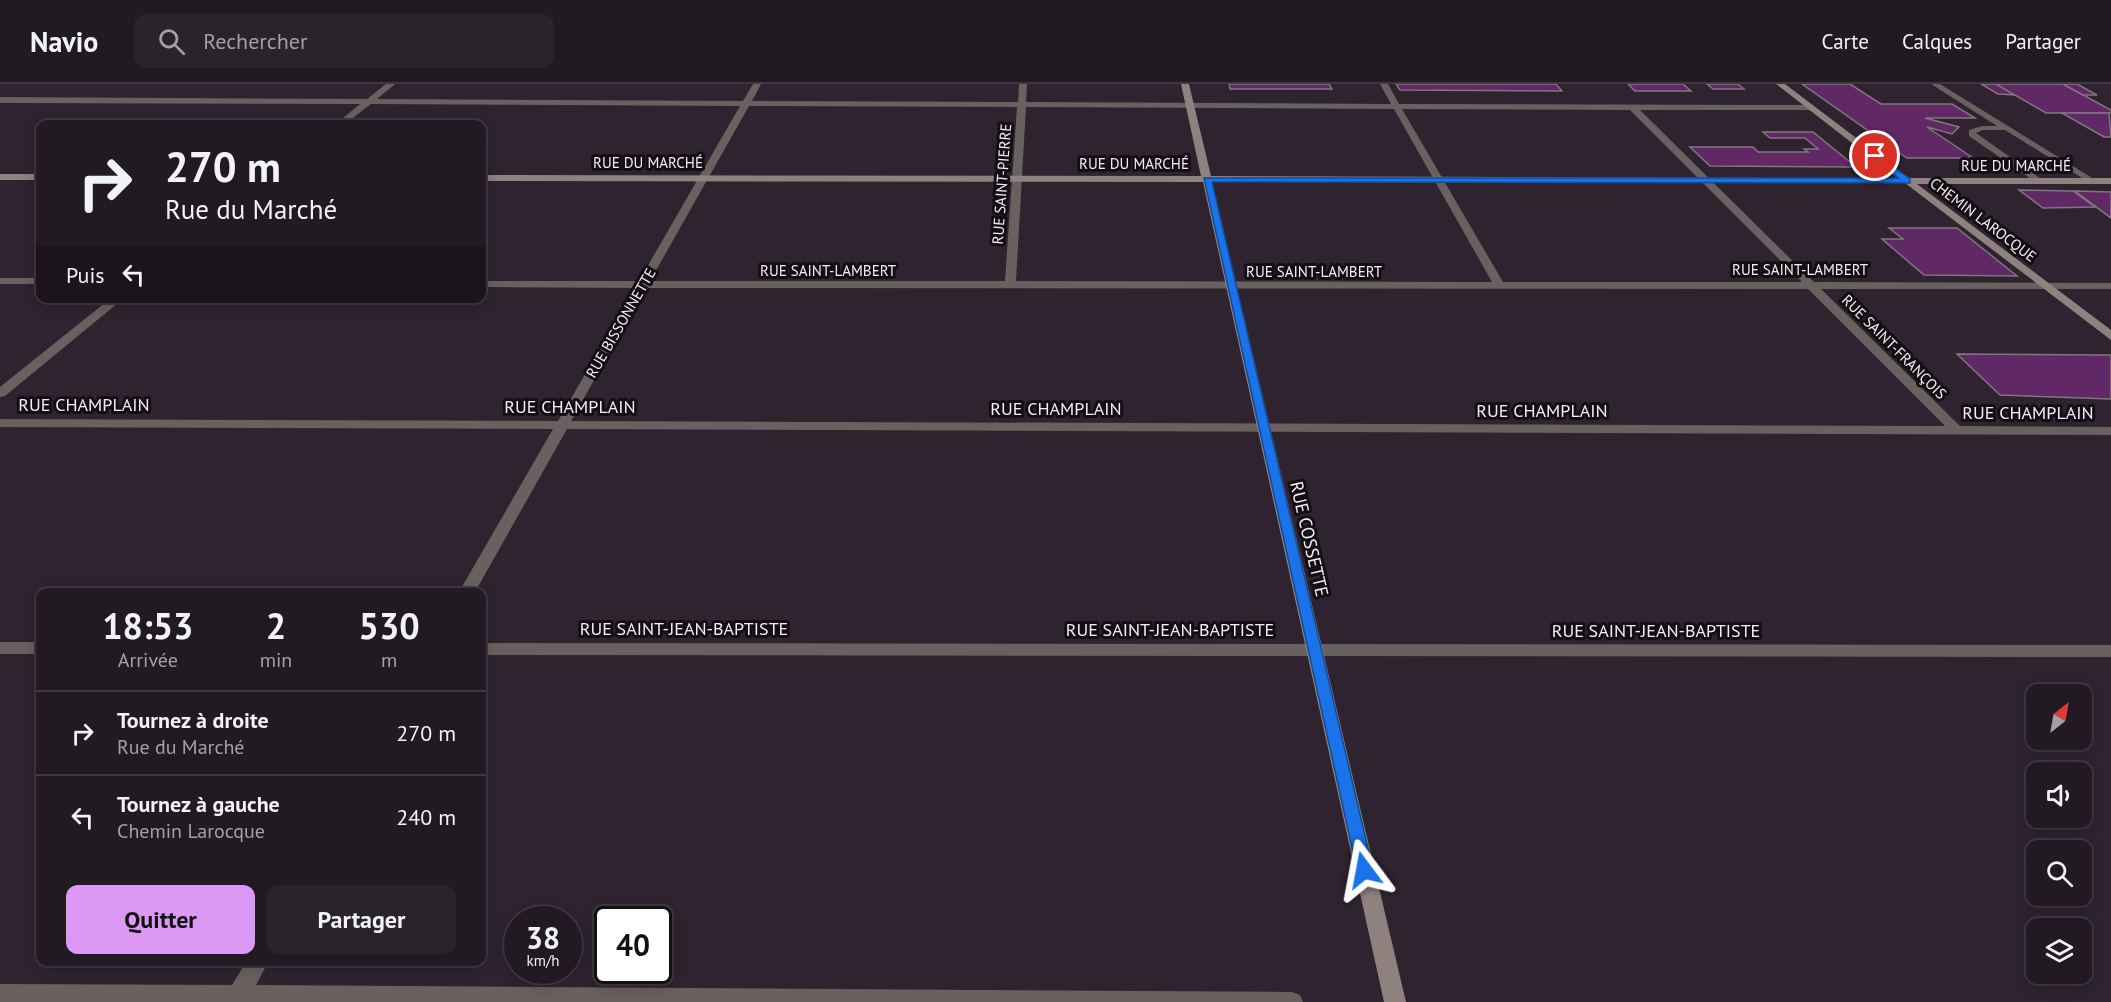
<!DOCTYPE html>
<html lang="fr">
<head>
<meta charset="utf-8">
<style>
	:root { --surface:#221a22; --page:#2a232a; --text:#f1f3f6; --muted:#a2a1a5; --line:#3f3840; --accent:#db99f5 }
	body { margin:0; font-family:"PT Sans",sans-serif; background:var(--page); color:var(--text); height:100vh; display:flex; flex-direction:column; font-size:22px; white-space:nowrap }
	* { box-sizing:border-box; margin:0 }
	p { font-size:20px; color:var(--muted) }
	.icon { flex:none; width:33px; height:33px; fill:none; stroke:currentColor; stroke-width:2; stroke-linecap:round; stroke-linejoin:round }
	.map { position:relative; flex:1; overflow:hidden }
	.side { position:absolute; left:36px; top:504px; width:450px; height:378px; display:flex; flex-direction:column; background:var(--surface); border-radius:12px; box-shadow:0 3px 15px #0003,0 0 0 2px var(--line) }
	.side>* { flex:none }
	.guide { position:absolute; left:36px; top:36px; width:450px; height:183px; border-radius:12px; box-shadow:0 3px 15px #0003,0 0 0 2px var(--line); background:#221a22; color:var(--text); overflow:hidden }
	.needle { width:39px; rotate:31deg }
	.fabs { position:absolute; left:2026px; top:600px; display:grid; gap:12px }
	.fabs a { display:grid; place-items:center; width:66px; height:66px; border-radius:12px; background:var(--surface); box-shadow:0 3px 15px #0003,0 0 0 2px var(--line); font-size:30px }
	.speed { position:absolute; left:504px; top:822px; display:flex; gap:12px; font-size:30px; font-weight:700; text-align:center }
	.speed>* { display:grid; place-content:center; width:78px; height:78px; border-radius:50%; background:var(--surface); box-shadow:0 3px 15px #0003,0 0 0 2px var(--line); line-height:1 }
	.speed small { font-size:15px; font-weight:400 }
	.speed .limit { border:3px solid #111; border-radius:9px; background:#fff; color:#111 }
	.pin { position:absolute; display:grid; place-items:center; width:51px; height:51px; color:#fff; margin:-26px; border:3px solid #fff; border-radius:50%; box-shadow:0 2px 6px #0007 }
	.me { position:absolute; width:66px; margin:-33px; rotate:347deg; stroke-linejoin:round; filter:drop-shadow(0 0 4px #0008) }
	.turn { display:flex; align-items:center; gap:21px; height:126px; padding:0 30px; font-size:27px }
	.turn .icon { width:78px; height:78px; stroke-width:2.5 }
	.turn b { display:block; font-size:42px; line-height:51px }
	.then { display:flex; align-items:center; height:57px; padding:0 30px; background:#0003; gap:12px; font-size:22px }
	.eta { display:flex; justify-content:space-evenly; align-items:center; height:102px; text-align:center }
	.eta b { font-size:36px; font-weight:700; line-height:42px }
	.cta { display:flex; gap:12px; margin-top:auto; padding:12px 30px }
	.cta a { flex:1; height:69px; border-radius:12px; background:var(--accent); color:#111; font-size:24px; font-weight:700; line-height:69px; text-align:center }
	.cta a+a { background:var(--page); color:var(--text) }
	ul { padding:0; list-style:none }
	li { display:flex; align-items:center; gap:18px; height:84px; padding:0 30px; border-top:2px solid var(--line) }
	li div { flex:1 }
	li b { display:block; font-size:22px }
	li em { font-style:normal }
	header { display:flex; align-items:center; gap:36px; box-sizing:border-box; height:84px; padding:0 30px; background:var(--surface); border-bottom:2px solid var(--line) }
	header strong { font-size:28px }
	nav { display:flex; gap:33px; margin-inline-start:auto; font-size:21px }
	.search { width:420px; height:54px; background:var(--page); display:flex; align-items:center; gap:15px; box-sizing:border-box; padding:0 21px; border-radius:12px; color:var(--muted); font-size:22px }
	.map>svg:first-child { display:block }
</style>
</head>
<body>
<header>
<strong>Navio</strong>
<div class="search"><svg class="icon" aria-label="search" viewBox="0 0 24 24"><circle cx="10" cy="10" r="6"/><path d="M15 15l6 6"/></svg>Rechercher</div>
<nav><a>Carte</a><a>Calques</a><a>Partager</a></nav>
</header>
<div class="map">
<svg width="2111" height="918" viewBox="0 0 2111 918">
	<rect width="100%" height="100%" fill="#2e232e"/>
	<!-- building -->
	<g fill="#602864" stroke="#827582" stroke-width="1.5">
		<path d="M1229,0H1329L1332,5H1230Z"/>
		<path d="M1396,0H1556L1562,7L1400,6Z"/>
		<path d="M1628,0H1683L1691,7H1635Z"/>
		<path d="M1707,0H1738L1744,5H1713Z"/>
		<path d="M1802,0H1850L1881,20H1952L1975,34H1925L1959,43L1952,50L1927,43L1973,74H1907Z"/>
		<path d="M1981,0H1996L2015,11L1998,10Z"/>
		<path d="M1996,0H2063L2111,26V29H2046Z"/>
		<path d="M2063,0H2077L2097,11H2083Z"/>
		<path d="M2062,29H2109L2111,53H2104Z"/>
		<path d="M1763,48H1813L1856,83L1710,82L1690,63H1753L1758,68H1808L1804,65H1818L1805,54H1770Z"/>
		<path d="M2019,106L2073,107L2095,123L2043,124Z"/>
		<path d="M2075,107L2111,108V134Z"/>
		<path d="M1889,144H1957L2017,192L1924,191L1882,155H1903Z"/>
		<path d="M1957,270L2111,271V315L2000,311Z"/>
	</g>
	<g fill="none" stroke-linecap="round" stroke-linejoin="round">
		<!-- lane -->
		<path fill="#69615f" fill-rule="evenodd" d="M1931,0H1940L2097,97L2090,99L2005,46H1983L1976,49L2044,97L2037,99L1969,52V46L1982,42H1997Z"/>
		<!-- street -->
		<g fill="#69615f" fill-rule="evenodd">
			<path d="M386,0H395L377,15L743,17L753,0H761L752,17L1018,18L1019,0H1027L1026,18L1391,20L1380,0H1388L1399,20L1811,21L1814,22V26H1640L1814,198L2111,199V205H1821L1960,342L2111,343V351L567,345L475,508H459L553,345L0,343V335L558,337L635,204L482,203V197H639L740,22L371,20L345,40H336L360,20L0,19V13L367,15ZM749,22L1017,23L1005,197H650ZM1026,23L1394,25L1492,198L1016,197ZM1402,25L1630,26L1802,198H1503ZM646,204L1808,205L1945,342L571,337Z"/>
			<rect x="0" y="194" width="40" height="6"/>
			<path d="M111,214H124L5,312L0,313V303Z"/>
			<rect x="0" y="558" width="40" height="12"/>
			<path d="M482,559L2111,561V573L482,571Z"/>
			<path d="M246,878H268L256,901L1292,908L1300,911L1303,918H0V900L232,901Z"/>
		</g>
		<!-- secondary -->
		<g fill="#8f817e" fill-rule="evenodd">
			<path d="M1181,0H1189L1211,92L1897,94L1776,0H1785L1909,94H2111V100H1917L2111,246V256L1905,99L1212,98L1406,918H1384L1203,98L482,97V91L1201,92Z"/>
			<rect x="0" y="90" width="40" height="6"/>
		</g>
	</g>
	<!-- route -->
	<path fill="#1a73e8" stroke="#114b97" stroke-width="1.5" d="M1872,71H1878L1910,95V99L1212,98L1373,786L1371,791L1364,794L1358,791L1204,94H1898L1872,74Z"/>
	<g text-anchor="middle" stroke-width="6" stroke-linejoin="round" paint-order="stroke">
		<!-- far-street labels -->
		<g font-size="15" fill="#f4edf5" stroke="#130e13">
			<text x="648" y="84">RUE DU MARCHÉ</text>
			<text x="1134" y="85">RUE DU MARCHÉ</text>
			<text x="2016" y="87">RUE DU MARCHÉ</text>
			<text transform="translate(1002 100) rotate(-86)" y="5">RUE SAINT-PIERRE</text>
			<text transform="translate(1983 136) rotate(37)" y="5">CHEMIN LAROCQUE</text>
			<text x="1800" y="191">RUE SAINT-LAMBERT</text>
			<text x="828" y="192">RUE SAINT-LAMBERT</text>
			<text x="1314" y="193">RUE SAINT-LAMBERT</text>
			<text transform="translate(621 239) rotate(-60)" y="5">RUE BISSONNETTE</text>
			<text transform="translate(1894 263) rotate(45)" y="5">RUE SAINT-FRANÇOIS</text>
		</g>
		<!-- street labels -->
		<g font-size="18" fill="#f4edf5" stroke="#130e13">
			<text x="84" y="327">RUE CHAMPLAIN</text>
			<text x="570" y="329">RUE CHAMPLAIN</text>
			<text x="1056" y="331">RUE CHAMPLAIN</text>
			<text x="1542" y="333">RUE CHAMPLAIN</text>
			<text x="2028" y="335">RUE CHAMPLAIN</text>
			<text transform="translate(1309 455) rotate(77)" y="6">RUE COSSETTE</text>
			<text x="684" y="551">RUE SAINT-JEAN-BAPTISTE</text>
			<text x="1170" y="552">RUE SAINT-JEAN-BAPTISTE</text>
			<text x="1656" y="553">RUE SAINT-JEAN-BAPTISTE</text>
		</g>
	</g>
</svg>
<div class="fabs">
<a><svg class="needle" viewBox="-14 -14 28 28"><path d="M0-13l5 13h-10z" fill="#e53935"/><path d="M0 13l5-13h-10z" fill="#a2a1a5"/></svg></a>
<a><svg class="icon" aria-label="sound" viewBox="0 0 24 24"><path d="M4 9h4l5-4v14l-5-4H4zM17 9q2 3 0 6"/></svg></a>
<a><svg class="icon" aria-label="search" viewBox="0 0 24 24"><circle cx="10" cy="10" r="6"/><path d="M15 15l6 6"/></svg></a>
<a><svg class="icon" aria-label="layers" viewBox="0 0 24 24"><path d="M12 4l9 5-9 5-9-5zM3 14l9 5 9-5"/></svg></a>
</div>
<div class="speed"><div>38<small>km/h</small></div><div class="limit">40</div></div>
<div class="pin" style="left:1875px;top:72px;background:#d93025"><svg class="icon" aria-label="arrive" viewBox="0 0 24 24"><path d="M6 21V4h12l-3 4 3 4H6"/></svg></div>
<svg class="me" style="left:1364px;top:786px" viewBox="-20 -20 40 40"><path d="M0-17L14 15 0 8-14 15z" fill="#1a73e8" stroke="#fff" stroke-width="4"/></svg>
<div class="guide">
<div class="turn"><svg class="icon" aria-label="right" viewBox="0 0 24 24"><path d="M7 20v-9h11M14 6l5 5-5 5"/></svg><div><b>270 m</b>Rue du Marché</div></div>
<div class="then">Puis<svg class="icon" aria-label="left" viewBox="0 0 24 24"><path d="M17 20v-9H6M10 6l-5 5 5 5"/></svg></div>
</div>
<section class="side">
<div class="eta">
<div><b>18:53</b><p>Arrivée</p></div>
<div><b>2</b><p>min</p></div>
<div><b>530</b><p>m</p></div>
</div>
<ul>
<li><svg class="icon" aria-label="right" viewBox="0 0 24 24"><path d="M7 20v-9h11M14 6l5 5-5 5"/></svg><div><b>Tournez à droite</b><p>Rue du Marché</p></div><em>270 m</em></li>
<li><svg class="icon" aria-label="left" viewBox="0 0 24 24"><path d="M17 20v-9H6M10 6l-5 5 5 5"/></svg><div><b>Tournez à gauche</b><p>Chemin Larocque</p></div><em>240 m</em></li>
</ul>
<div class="cta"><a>Quitter</a><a>Partager</a></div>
</section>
</div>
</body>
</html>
